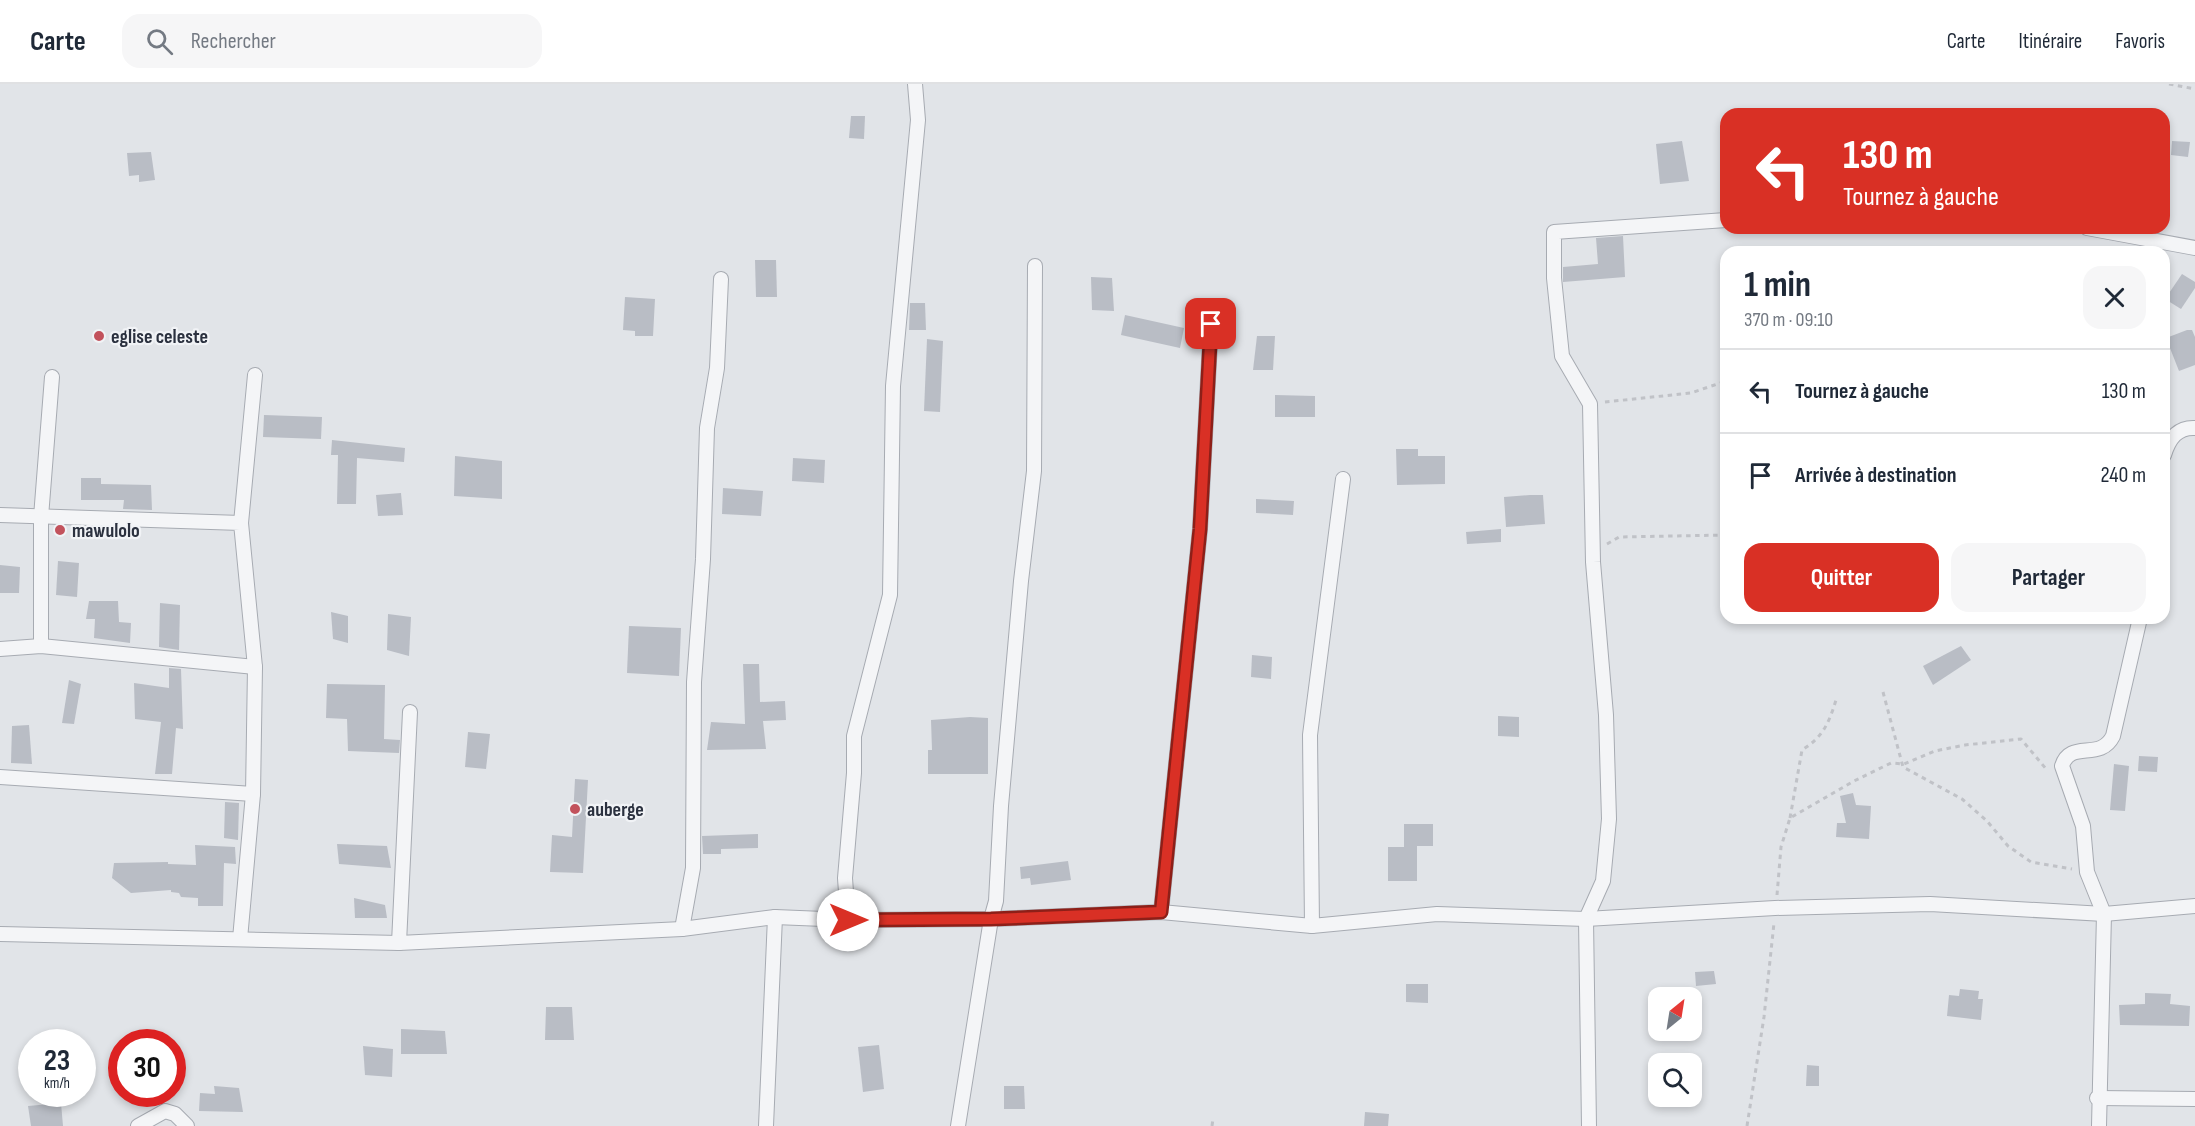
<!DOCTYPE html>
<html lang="fr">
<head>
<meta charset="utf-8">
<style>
	:root { --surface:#fff; --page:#f6f6f7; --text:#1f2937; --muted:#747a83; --line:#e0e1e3; --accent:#d93025 }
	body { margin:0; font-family:"Sofia Sans Condensed",sans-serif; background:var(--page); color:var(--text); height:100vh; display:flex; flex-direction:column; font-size:22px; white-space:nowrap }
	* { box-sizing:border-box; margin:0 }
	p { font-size:20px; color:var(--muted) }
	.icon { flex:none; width:33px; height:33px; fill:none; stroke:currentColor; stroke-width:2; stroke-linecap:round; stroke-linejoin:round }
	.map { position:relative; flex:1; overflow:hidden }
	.panel { position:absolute; left:1720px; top:162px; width:450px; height:378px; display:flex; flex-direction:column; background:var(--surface); border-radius:18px; box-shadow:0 3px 9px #0003 }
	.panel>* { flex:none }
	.hud { position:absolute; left:1720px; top:24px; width:450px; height:126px; border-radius:18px; box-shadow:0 3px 9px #0003; background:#d93025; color:#fff; overflow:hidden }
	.needle { width:39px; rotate:30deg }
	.controls { position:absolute; left:1648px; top:903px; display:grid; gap:12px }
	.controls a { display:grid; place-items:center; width:54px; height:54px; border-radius:12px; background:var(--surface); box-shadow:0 3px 9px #0003; font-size:30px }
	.speed { position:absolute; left:18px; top:945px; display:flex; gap:12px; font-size:30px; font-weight:700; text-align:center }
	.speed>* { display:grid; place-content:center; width:78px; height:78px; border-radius:50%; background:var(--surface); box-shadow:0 3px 9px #0003; line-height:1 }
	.speed small { font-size:15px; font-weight:400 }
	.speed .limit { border:9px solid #d22; background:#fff; color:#111 }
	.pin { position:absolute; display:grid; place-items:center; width:51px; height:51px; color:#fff; margin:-26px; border-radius:12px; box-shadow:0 3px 9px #0006 }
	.me { position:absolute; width:66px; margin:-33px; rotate:90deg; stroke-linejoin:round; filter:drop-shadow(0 0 4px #0008) }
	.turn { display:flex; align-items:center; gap:21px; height:126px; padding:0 24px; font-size:27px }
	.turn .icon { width:78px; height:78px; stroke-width:2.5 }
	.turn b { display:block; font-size:42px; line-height:51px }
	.round { display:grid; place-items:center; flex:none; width:63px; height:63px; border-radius:18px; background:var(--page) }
	.headline { display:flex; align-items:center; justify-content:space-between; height:102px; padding:0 24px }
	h1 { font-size:36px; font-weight:700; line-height:45px }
	.button { display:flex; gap:12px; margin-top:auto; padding:12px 24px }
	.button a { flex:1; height:69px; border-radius:18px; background:var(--accent); color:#fff; font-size:24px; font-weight:700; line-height:69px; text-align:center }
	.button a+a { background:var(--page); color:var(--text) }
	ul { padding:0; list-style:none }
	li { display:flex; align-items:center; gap:18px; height:84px; padding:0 24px; border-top:2px solid var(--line) }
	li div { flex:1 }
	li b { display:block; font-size:22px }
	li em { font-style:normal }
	header { display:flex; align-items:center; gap:36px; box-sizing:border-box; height:84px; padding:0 30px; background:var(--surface); border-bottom:2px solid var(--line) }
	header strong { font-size:28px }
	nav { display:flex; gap:33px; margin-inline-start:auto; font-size:21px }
	.search { width:420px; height:54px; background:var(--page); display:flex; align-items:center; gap:15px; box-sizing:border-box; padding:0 21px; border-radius:18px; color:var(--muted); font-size:22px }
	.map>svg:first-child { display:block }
</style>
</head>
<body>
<header>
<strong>Carte</strong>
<div class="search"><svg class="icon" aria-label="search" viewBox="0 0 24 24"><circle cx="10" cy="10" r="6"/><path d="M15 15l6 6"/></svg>Rechercher</div>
<nav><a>Carte</a><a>Itinéraire</a><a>Favoris</a></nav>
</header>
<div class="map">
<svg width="2195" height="1042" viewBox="0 0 2195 1042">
	<rect width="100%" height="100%" fill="#e1e4e8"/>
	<!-- building -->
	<g fill="#b9bdc5">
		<path d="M851,32H865L864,55L849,54Z"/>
		<path d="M1682,57L1689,97L1660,100L1656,60Z"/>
		<path d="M2172,57L2190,58L2188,73L2171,71Z"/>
		<path d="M151,68L155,96L139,98V91L129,92L127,69Z"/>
		<path d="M1623,152L1625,193L1563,198V183L1598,180L1596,154Z"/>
		<path d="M755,176H776L777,213H756Z"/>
		<path d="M2182,190L2195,198V204L2181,225L2165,215Z"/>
		<path d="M1091,193L1112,194L1114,227L1092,226Z"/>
		<path d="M625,213L655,215L653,252H635V247L623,246Z"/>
		<path d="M910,219H925L926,246H909Z"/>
		<path d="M1125,231L1184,244L1180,264L1121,251Z"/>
		<path d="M2187,246H2192L2195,253V281L2179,287L2166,254Z"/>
		<path d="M1257,252H1275L1273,286H1253Z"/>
		<path d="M927,255L943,257L940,328L924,327Z"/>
		<path d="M1275,311L1315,312V333H1275Z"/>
		<path d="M264,331L322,333L321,355L263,353Z"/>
		<path d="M332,356L405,364L404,378L357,374L356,420H337L338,371H331Z"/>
		<path d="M1396,365H1418V372H1445V400L1397,401Z"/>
		<path d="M455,372L502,377V415L454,412Z"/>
		<path d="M793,374L825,376L824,399L792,397Z"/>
		<path d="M81,394H101V400L151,401L152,426L123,425L124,416H81Z"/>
		<path d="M723,404L763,407L761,432L722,430Z"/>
		<path d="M401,409L403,431L378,432L376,411Z"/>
		<path d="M1530,411H1543L1545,440L1506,443L1504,413Z"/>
		<path d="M1256,415L1294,417L1293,431L1256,429Z"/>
		<path d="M1501,445V458L1467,460L1466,448Z"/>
		<path d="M58,477L79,479L77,513L56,511Z"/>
		<path d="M0,481L20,483L19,509H0Z"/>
		<path d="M89,517H118L119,538L131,539L130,559L94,554L95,535H86Z"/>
		<path d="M160,519L180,521L179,566L159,563Z"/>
		<path d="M331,528L348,532V559L333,555Z"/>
		<path d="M388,530L411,533L409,572L387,566Z"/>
		<path d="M629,542L681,544L679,592L627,589Z"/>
		<path d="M1961,562L1971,576L1933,601L1923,582Z"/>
		<path d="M1252,571L1272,573L1271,595L1251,593Z"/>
		<path d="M743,580H759L760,618L785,617L786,636L763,637L766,665L707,666L711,638L745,640Z"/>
		<path d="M169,584L181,585L183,645L176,644L172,690H155L161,638L135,635L134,599L169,604Z"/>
		<path d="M69,596L81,600L74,640L62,639Z"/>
		<path d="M327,600L385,601L384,655L400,656L399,669L348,667L347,635L326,634Z"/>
		<path d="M1498,632L1519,633V653L1498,652Z"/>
		<path d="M970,633L988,634V690H928V666H932L931,636Z"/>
		<path d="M29,641L32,680L11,679L12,642Z"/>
		<path d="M468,648L490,650L486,685L465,683Z"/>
		<path d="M2139,672L2158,673L2157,688L2138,687Z"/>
		<path d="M2114,680L2129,682L2125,727L2110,726Z"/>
		<path d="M575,695L588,696L583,789L550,788L552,751L572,753Z"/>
		<path d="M1853,709L1856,721L1871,722L1869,755L1836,753L1837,739H1846L1840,712Z"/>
		<path d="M225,718L239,719L238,756L224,754Z"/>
		<path d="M1404,740H1433V762H1417V797H1388V763H1404Z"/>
		<path d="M758,750V764L721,765V770H703L702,752Z"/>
		<path d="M337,760L387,762L391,784L339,780Z"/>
		<path d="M195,761L235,763L236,780L224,779L223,822H198V814L181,813L179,809L171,808V806L131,809L112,794L114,779L168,778V780L196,781Z"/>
		<path d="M1068,777L1071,796L1031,801L1030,794L1021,795L1020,783Z"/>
		<path d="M354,814L385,821L387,834H355Z"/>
		<path d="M1714,887L1716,900L1696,902L1695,888Z"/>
		<path d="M1406,900H1428V919L1406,918Z"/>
		<path d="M1960,905L1979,907L1978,915H1983L1981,936L1947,932L1949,911L1959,912Z"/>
		<path d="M2145,909L2171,910L2170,920L2190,922L2189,942L2120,941L2119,921L2145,920Z"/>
		<path d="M546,923H572L574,956H545Z"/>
		<path d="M401,945L445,947L447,970H401Z"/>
		<path d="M879,961L884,1005L863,1008L858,963Z"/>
		<path d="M363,962L393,965L392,993L365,991Z"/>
		<path d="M1807,981L1819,982V1002H1806Z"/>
		<path d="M214,1002L239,1004L243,1028L199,1027L200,1009L215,1010Z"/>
		<path d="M1004,1002H1024L1025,1025H1004Z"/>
		<path d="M61,1019L63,1042H31L28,1022Z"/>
		<path d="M1365,1028L1389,1030L1388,1042H1364Z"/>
	</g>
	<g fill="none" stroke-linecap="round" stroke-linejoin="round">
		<defs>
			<g id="minor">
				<path d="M2087,144L2195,164"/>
				<path d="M2164,371C2169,355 2177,343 2195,344"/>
				<path d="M0,431L241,439L255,583L253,710L240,855"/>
				<path d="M241,439L255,291"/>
				<path d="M41,562V433L52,293"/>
				<path d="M0,565L41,562L255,583"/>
				<path d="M0,693L253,710"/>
				<path d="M1161,828L1200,445L1211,240"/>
				<path d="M848,836L845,794L854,689V652L890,511L893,302L918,36L915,0"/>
				<path d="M1312,842L1310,651L1343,395"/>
				<path d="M682,845L693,784L694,598L703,475L707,344L717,284L721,195"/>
				<path d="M0,850L399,859L682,845L775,833L848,836L991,835L1161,828L1312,842L1437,830L1586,835L1775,824L1930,820L2104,830L2195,822"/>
				<path d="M399,859L410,628"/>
				<path d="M2097,1014L2195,1015"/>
				<path d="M138,1042L165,1027L175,1030L187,1042"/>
				<path d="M766,1042L775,833"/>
				<path d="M958,1042L991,835L996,817L1001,722L1021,497L1034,387L1035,182"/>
				<path d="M1589,1042L1586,835L1603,797L1609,735L1606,631L1593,478L1590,320L1562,272L1554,194V148L1726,136"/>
				<path d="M2099,1042L2104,830L2087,788L2083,742L2062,682C2070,655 2100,678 2113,652L2140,534"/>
			</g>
		</defs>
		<!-- minor casing -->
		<use href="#minor" stroke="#a7abb2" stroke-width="16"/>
		<!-- path -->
		<g stroke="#c0c2c7" stroke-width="3" stroke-dasharray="4.5 4.5" stroke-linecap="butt">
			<path d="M2169,0L2195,5"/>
			<path d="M1605,318L1691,309L1726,297"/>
			<path d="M1607,460L1619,453L1726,451"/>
			<path d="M1883,608L1903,683L1962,715L1987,737L2008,762L2031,778L2072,785"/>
			<path d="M1790,734L1802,666C1823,653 1829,639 1836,616"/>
			<path d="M1777,811L1781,763L1790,734L1854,697L1891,679L1904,680L1935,667L1965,661L2021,655L2047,686"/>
			<path d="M1212,1042L1213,1035"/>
			<path d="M1747,1042L1764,933L1774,839"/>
		</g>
		<!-- minor -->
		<use href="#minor" stroke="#f4f5f7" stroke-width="14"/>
	</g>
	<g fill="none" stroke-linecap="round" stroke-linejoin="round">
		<defs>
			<path id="route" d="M848,836L991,835L1161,828L1200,445L1211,240"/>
		</defs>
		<!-- route casing -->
		<use href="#route" stroke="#8d1f18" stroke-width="15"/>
		<!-- route -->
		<use href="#route" stroke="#d93025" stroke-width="10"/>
	</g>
	<!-- markers -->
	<g fill="#c2525c" stroke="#f1f3f6" stroke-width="2">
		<circle cx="99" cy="252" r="6"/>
		<circle cx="60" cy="446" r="6"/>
		<circle cx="575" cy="725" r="6"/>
	</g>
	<g text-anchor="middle" stroke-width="4.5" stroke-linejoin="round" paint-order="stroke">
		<!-- poi labels -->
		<g font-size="20" font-weight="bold" fill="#2b313f" stroke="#f1f3f6" text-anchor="start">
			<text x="111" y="259">eglise celeste</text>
			<text x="72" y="453">mawulolo</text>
			<text x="587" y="732">auberge</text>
		</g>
	</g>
</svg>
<div class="controls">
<a><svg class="needle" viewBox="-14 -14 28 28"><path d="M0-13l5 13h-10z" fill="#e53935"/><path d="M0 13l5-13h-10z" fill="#747a83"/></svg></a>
<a><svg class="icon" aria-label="search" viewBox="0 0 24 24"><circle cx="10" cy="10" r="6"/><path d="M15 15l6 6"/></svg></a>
</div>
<div class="speed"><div>23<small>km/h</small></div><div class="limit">30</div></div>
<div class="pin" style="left:1211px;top:240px;background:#d93025"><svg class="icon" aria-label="arrive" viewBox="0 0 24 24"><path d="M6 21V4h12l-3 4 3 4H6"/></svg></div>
<svg class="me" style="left:848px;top:836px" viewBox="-20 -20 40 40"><circle r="19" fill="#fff"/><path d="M0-13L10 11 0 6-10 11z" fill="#d93025"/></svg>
<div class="hud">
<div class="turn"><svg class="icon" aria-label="left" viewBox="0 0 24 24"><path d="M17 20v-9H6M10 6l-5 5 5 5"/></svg><div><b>130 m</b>Tournez à gauche</div></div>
</div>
<section class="panel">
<div class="headline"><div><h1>1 min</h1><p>370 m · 09:10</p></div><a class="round"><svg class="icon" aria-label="close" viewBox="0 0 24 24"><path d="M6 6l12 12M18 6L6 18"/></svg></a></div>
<ul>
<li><svg class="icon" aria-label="left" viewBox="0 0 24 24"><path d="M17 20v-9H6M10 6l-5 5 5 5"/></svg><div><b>Tournez à gauche</b></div><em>130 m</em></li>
<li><svg class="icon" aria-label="arrive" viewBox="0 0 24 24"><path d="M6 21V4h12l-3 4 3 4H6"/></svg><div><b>Arrivée à destination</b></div><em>240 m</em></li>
</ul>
<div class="button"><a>Quitter</a><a>Partager</a></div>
</section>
</div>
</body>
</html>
